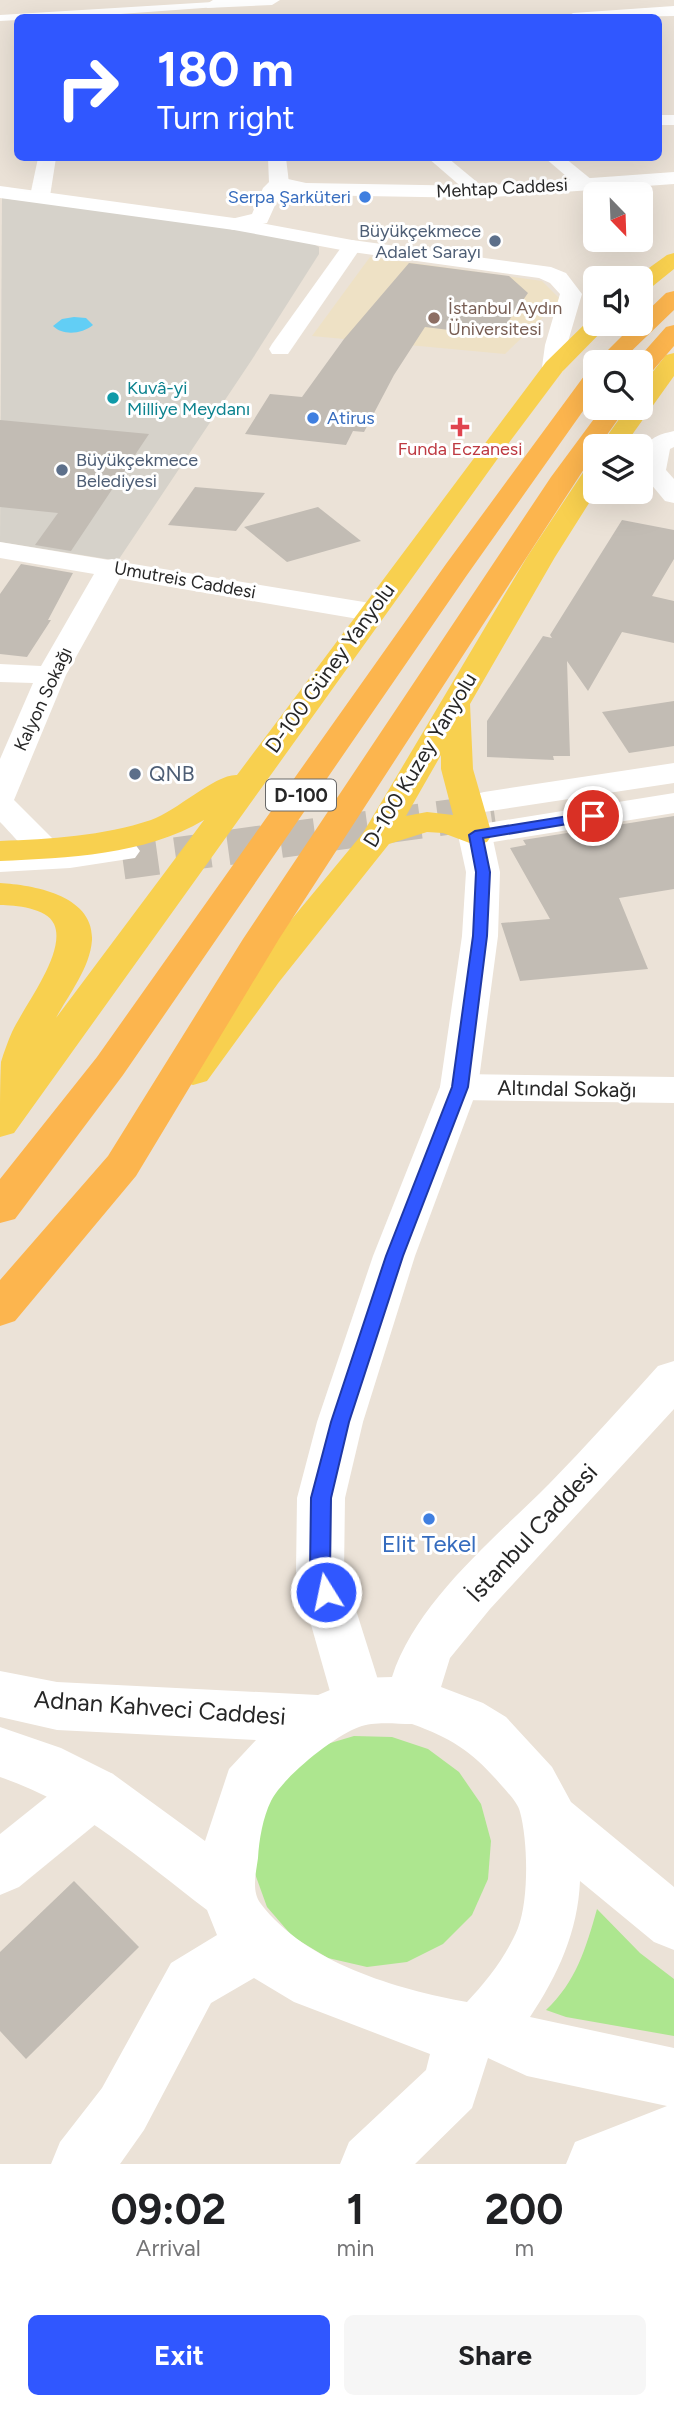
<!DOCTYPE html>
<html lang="en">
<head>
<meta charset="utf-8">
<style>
	:root { --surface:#fff; --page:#f6f6f6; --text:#202124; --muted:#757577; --accent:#3057ff }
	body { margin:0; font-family:Figtree,sans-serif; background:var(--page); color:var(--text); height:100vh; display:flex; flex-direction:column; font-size:26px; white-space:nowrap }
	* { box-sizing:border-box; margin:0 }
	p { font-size:23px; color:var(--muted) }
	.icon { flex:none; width:38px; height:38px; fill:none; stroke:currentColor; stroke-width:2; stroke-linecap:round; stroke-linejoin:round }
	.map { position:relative; height:2164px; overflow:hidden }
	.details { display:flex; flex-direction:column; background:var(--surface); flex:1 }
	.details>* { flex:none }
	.top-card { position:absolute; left:14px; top:14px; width:648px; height:147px; border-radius:10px; box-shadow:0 7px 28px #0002; background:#3057ff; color:#fff; overflow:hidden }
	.needle { width:46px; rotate:157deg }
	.tools { position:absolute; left:583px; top:182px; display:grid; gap:14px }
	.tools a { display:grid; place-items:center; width:70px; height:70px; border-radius:10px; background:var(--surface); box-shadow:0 7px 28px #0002; font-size:35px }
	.pin { position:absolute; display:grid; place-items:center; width:60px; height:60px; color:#fff; margin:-30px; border:4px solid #fff; border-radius:50%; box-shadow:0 2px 7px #0007 }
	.me { position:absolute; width:77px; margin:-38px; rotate:350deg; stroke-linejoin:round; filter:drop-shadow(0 0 5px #0008) }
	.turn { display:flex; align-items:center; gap:24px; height:147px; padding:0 28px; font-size:32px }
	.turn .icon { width:91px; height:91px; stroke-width:2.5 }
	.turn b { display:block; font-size:49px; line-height:60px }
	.eta { display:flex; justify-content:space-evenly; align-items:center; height:119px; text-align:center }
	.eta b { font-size:42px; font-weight:700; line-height:49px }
	.button { display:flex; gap:14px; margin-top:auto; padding:14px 28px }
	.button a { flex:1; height:80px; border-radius:10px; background:var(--accent); color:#fff; font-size:28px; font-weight:700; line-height:80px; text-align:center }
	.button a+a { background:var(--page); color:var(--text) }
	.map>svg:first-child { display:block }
</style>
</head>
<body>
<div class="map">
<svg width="674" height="2164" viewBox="0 0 674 2164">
	<rect width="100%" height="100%" fill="#ebe2d7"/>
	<!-- education -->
	<path fill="#eee1c5" d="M370,257L542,281L561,300L505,354L312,336Z"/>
	<!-- green -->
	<g fill="#ade68f">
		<path d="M354,1736L392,1737L428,1749L459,1772L481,1804L491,1841L488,1879L472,1915L443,1944L407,1962L367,1967L328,1958L293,1937L267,1907L254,1871L264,1798L317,1747Z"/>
		<path d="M597,1909L640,1953L674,1979V2036L566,2017L546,2010C576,1982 586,1948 597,1909Z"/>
	</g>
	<!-- plaza -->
	<path fill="#d6d2ca" d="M2,198L137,214L308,241L319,247V254L251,361L119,559L113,560L0,542Z"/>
	<!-- water -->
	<path fill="#62cef5" d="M74,317L86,318L93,325C82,334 63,336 53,326L62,319Z"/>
	<!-- building -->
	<g fill="#c2bcb4">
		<path d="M409,263L509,276L528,293L498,336L425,327L394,375L364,432L353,431L346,445L245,434L270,394L302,397L344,339Z"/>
		<path d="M0,420L149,434L71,551L35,545L58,513L0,507Z"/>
		<path d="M195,487L265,493L236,531L168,525Z"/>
		<path d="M318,507L361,541L287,562L244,527Z"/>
		<path d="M622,520L674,530V559L652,596L674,601V643L622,632L588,691L567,661L570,756H553L554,760L487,757V721L543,636L552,638L550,635Z"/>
		<path d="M21,564L73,573L48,620H51L27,657L0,654V594Z"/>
		<path d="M674,701V746L629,753L602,712Z"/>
		<path d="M674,816V889L619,898L648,969L520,981L501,923L550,919L510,848L526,845L523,840Z"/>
		<path d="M74,1881L139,1947L26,2059L0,2031V1952Z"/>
	</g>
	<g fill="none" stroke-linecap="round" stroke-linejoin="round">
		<!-- secondary-tunnel -->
		<path stroke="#c4bdb4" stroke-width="35" stroke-dasharray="35 18" stroke-linecap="butt" d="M123,862L494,811"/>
		<!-- pedestrian -->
		<path fill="#fff" fill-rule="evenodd" d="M213,2L219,5L217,7L65,18H18V20L0,21V15Z"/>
		<!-- minor -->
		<g fill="#fff" fill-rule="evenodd">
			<path d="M213,0H280L272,5L207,8L205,5Z"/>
			<path d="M674,6V16L565,18L573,13Z"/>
			<rect x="658" y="115" width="16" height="10"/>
			<path d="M38,158H56L50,196L47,200H33L30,196Z"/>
			<path d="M268,158H286L289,183L286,187L279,189L269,183Z"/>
			<path d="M428,158H448L489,192L479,198L472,196Z"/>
			<path d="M545,158H565L597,184L587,190L580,188Z"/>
			<path d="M352,240L359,242L362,246L288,354H272L269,349L272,344L345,242Z"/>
			<path d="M674,431V447L670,449L666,470L674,479V503L665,501L640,471C644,444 646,437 674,431Z"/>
			<path d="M112,559L122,561L126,567L66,675L14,800L62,848L57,855C31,862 17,839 0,822V759L33,683L0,682V664L41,666L98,567L102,561Z"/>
			<path d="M674,793V813L475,845L463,842L458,835L463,828L475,825Z"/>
			<path d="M459,1074L674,1077V1103L459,1100L445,1096L440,1087L445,1078Z"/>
			<path d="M94,1767L113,1774L121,1792L113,1810L19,1887L0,1895V1834L75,1774Z"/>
		</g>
		<!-- tertiary -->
		<g fill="#fff" fill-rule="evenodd">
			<path d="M674,172V184L479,198L306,195L281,192L267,223L234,230L227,228L224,224L227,220L252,214L263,188L272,179L279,177L306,183L479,186Z"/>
			<path d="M0,542L370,603L380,606L384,612L380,618L370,621L0,558Z"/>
			<path d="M475,825L487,828L492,835L500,872L498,936L478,1087L415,1256L363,1422L345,1498L344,1572L385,1702L377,1719L359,1726L341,1719L333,1702L296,1572L297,1498L317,1422L373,1256L440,1087L462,936L466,872L458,835L463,828Z"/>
		</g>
		<!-- secondary -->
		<g fill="#fff" fill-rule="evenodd">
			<path d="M0,186L234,218L352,240L551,267L566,273L582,294L567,345L566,367L562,372H546L542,367L545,345L560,294L550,283L539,278L352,252L234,230L0,198Z"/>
			<path d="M674,763V783L484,812L472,809L468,802L472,795L484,792Z"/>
			<path d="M123,841L135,844L140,851L135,858L70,868L0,872V852L70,848Z"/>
			<path d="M674,1361V1409L490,1609L450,1658L441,1687L483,1703L506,1717L552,1767L571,1802L674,1887V1950L654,1942L580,1881C578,1931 558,1975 530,2017L674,2048V2164H566L575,2142L667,2106L527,2076L488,2058L472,2108L415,2164H340L349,2142L426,2070L430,2054L294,2002L254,1978L211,2003L144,2130L120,2164H51L60,2142L102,2088L171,1963L217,1935L207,1910C141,1860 80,1804 0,1777V1727L61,1748L113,1774L205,1841L229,1769L256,1740L57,1730L0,1717V1671L57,1682L318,1695L359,1678L392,1677C416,1602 494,1539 549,1484C586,1446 622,1406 658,1366ZM412,1724C453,1739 473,1752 502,1786C508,1793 518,1803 520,1812C528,1841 529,1899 518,1928C507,1955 487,1981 467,2002C396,1989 306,1963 261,1904C251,1891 256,1873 258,1858C259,1840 263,1817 271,1801C283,1777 334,1736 359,1727C374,1721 396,1724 412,1724Z"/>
		</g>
		<!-- primary -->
		<g fill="#f8d04f" fill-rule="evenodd">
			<path d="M674,253V269L648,290L640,291V278H635L667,255Z"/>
			<path d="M595,318V324H609L562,372L511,440L14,1133L0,1137C0,1116 0,1080 1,1062C4,1052 8,1041 12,1032C24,1006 67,952 54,924C47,908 15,905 0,905V883C33,885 94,895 92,940C90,968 69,994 56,1018L204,820C145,855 67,858 0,861V841C50,839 103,836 151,820C177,811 215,774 237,775L546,362L590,319Z"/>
			<path d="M674,353V376L624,446H600L627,408H640V388L666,355Z"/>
			<path d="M595,465L596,492L555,557L470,704L473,769L492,835L487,842L475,845L443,833L427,832L389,844L279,982L207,1081L193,1085L179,1081L174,1072L179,1063L253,966L363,833L527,557L586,468ZM441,755V769L453,815L427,812L406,816Z"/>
		</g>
		<!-- trunk -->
		<g fill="#fcb54e" fill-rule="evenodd">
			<path d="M674,291V310L620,362H596L634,324H640V318L666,293Z"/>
			<path d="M674,325V346L648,376L640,378V362H635L666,327Z"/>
			<path d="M595,370V394L467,575L123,1075L15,1219L0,1223V1179L97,1057L446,564L587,372Z"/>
			<path d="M602,408H626L599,446H595V452L279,939L136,1176L15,1321L0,1326V1280L108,1156L243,939L551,477Z"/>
		</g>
	</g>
	<!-- route -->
	<path fill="#3057ff" stroke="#1f39a6" stroke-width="2" d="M593,812L598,813V819L483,838L490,872L487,936L468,1087L403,1256L349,1422L331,1498L330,1572L336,1592L333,1599L326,1601L319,1599L310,1572L311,1498L331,1422L386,1256L452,1087L473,936L476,872L469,835L475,831Z"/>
	<!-- markers -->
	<g fill="#3f7fe0" stroke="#fff" stroke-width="2.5">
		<circle cx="365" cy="197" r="7"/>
		<circle cx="313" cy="418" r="7"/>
		<circle cx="429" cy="1519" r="7"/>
	</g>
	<g fill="#5c6f8a" stroke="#fff" stroke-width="2.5">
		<circle cx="495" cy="241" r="7"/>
		<circle cx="62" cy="470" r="7"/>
		<circle cx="135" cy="774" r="7"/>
	</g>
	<circle fill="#8d6e63" stroke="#fff" stroke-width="2.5" cx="434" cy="318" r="7"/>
	<circle fill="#0f9aa8" stroke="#fff" stroke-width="2.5" cx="113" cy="398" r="7"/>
	<path fill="#e0444e" stroke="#fff" stroke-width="2.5" d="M456.5 416.5h7v7h7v7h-7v7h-7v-7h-7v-7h7z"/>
	<g text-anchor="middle" stroke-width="6" stroke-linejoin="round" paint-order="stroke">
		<!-- far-street labels -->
		<g font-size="18" fill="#272727" stroke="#fff">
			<text transform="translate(502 188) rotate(-3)" y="6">Mehtap Caddesi</text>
			<text transform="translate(185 580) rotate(10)" y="6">Umutreis Caddesi</text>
			<text transform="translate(43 699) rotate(-65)" y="6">Kalyon Sokağı</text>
		</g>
		<!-- far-shop labels -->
		<g font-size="18" fill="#366cbe" stroke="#fff" text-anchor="end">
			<text x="351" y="203">Serpa Şarküteri</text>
			<text x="327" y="424" text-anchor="start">Atirus</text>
		</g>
		<!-- far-service labels -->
		<g font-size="18" fill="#4e5e75" stroke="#fff" text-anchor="end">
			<text x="481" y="237">Büyükçekmece<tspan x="481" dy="21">Adalet Sarayı</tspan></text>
			<text x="76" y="466" text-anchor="start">Büyükçekmece<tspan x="76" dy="21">Belediyesi</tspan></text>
		</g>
		<!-- far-education labels -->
		<g font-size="18" fill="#785e54" stroke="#fff" text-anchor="start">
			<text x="448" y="314">İstanbul Aydın<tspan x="448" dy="21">Üniversitesi</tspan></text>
		</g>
		<!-- far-culture labels -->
		<g font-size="18" fill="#0d838f" stroke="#fff" text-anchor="start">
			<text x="127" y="394">Kuvâ-yi<tspan x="127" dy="21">Milliye Meydanı</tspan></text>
		</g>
		<!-- far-health labels -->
		<g font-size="18" fill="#be3a42" stroke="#fff">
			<text x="460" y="455">Funda Eczanesi</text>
		</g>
		<!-- shield labels -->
		<rect fill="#fff" stroke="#686868" stroke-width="2" x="266" y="779.5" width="70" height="31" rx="5"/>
		<g font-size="19" font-weight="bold" fill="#272727">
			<text x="301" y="802">D-100</text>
		</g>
		<!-- street labels -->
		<g font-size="21" fill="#272727" stroke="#fff">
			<text transform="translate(330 668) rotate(-54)" y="7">D-100 Güney Yanyolu</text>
			<text transform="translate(420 760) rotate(-59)" y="7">D-100 Kuzey Yanyolu</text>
			<text transform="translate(567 1089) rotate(1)" y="7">Altındal Sokağı</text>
		</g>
		<!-- service labels -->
		<g font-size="21" fill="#4e5e75" stroke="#fff" text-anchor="start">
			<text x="149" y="781">QNB</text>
		</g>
		<!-- near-street labels -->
		<g font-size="24" fill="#272727" stroke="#fff">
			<text transform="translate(532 1533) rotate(-47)" y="8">İstanbul Caddesi</text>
			<text transform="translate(160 1708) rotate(4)" y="8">Adnan Kahveci Caddesi</text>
		</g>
		<!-- near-shop labels -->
		<g font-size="24" fill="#366cbe" stroke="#fff">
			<text x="429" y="1552">Elit Tekel</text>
		</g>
	</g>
</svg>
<div class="tools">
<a><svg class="needle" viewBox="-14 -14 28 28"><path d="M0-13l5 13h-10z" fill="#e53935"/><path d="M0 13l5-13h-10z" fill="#757577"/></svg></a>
<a><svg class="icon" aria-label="sound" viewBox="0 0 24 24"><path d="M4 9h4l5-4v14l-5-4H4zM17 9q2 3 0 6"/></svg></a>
<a><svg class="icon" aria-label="search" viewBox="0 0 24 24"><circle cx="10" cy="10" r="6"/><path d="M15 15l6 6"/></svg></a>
<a><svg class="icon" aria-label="layers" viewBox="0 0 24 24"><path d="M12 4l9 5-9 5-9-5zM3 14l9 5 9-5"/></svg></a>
</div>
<div class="pin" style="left:593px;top:816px;background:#d93025"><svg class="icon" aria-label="arrive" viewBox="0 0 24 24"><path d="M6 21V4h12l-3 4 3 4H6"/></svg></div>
<svg class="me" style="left:326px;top:1592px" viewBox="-20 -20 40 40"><circle r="17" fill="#3057ff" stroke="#fff" stroke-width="3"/><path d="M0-11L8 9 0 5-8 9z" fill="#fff"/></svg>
<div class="top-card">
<div class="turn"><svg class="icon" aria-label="right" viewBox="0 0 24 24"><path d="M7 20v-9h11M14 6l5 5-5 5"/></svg><div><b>180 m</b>Turn right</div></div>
</div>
</div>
<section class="details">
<div class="eta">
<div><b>09:02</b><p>Arrival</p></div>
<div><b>1</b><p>min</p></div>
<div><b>200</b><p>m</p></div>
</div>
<div class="button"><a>Exit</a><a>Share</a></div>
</section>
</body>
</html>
